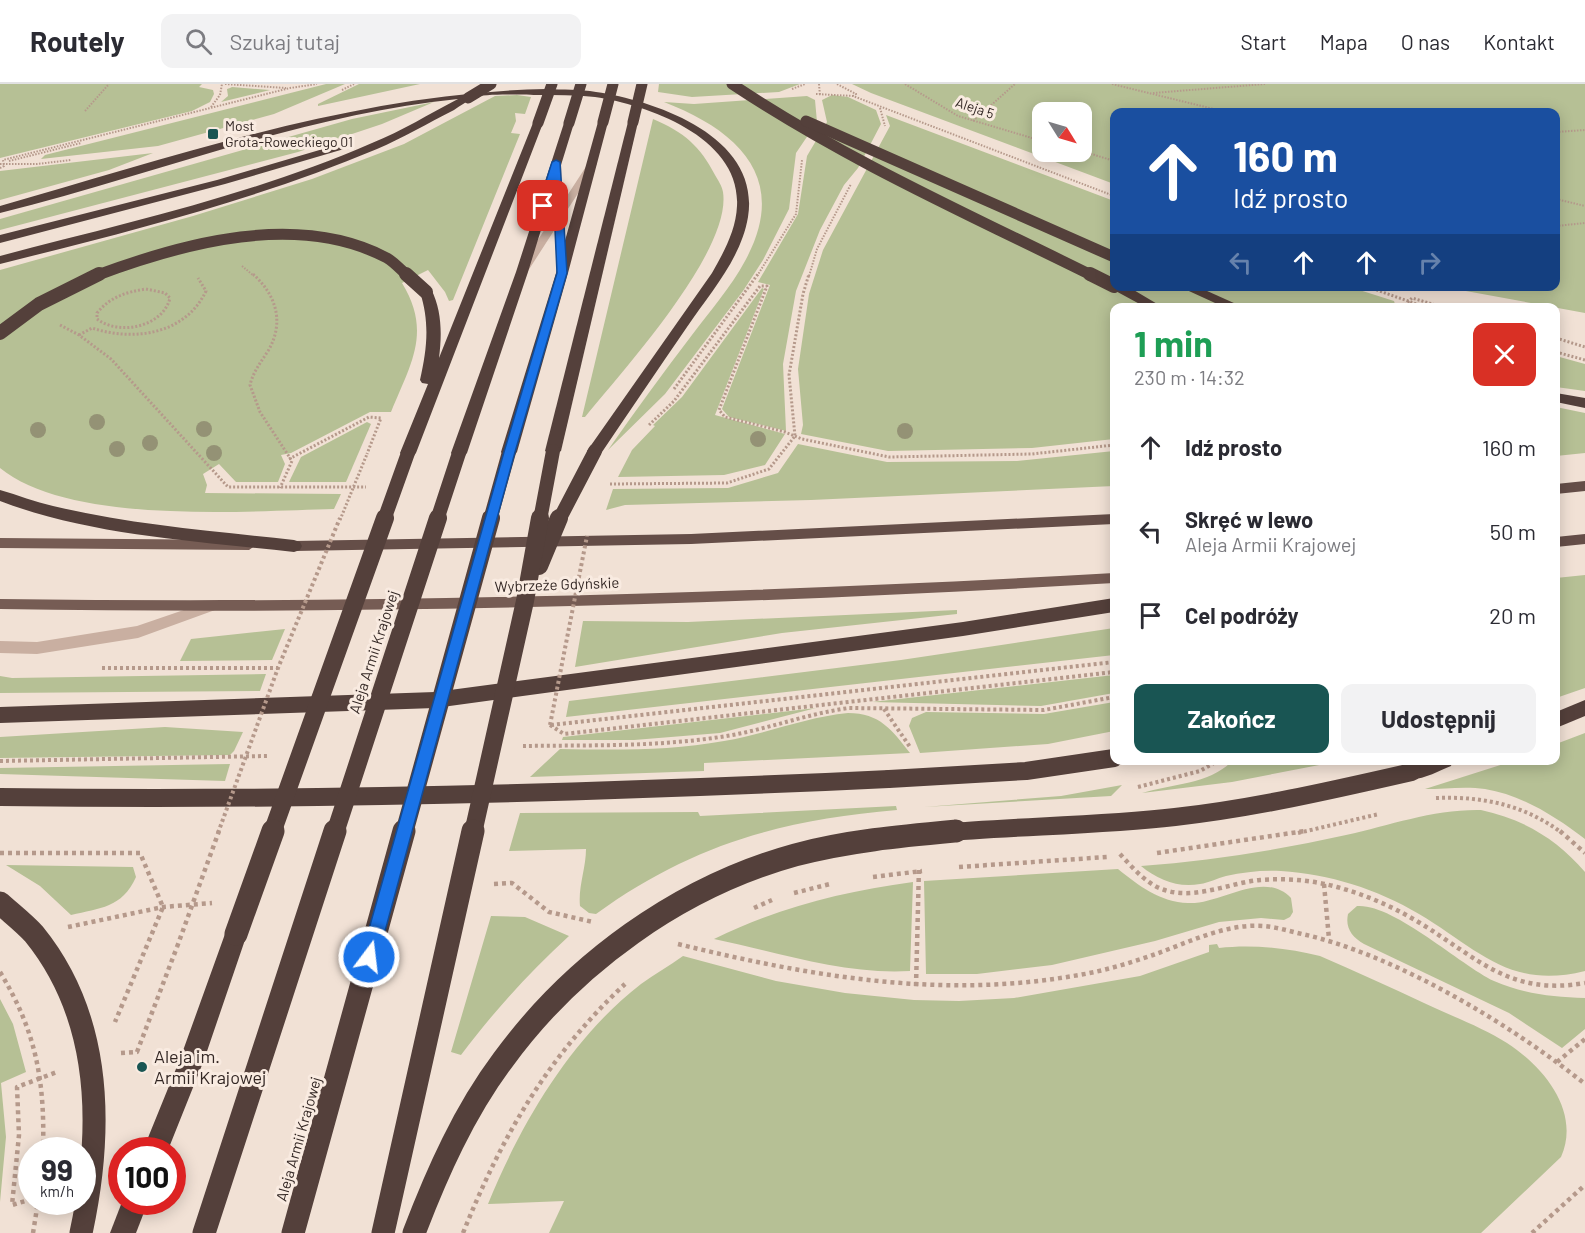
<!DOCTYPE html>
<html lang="pl">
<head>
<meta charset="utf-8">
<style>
	:root { --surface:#fff; --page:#f2f2f3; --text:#2b2b33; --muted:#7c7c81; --line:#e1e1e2; --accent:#195553 }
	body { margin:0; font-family:Barlow,sans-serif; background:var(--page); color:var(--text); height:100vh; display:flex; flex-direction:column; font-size:22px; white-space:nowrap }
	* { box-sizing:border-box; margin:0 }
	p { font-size:20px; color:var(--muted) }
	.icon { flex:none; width:33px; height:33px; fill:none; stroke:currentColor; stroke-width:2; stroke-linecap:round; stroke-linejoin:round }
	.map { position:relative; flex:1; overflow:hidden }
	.details { position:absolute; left:1110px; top:219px; width:450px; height:462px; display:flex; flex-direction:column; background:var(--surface); border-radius:12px; box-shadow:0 3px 15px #0003 }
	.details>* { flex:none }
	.top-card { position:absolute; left:1110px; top:24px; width:450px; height:183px; border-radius:12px; box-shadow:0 3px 15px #0003; background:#1a4fa0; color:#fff; overflow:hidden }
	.needle { width:39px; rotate:127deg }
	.controls { position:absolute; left:1032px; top:18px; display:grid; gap:12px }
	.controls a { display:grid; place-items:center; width:60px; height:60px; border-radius:12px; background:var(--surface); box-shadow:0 3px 15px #0003; font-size:30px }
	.speed { position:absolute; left:18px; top:1053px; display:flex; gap:12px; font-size:30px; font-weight:700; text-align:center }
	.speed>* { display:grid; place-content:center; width:78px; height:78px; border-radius:50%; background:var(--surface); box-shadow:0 3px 15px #0003; line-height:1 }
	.speed small { font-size:15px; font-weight:400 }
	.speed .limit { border:9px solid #d22; background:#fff; color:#111 }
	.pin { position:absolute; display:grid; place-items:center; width:51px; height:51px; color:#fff; margin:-26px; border-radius:12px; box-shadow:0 3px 9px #0006 }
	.me { position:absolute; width:66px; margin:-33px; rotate:15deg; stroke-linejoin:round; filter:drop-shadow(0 0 4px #0008) }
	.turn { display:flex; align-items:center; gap:21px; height:126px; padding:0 24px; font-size:27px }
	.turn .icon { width:78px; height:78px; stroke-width:2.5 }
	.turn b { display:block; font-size:42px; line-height:51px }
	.lanes { display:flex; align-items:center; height:57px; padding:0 24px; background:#0003; justify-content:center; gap:30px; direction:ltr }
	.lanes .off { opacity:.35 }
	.round { display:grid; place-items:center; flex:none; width:63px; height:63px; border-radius:12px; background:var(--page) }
	.summary { display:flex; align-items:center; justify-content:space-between; height:102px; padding:0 24px }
	h1 { font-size:36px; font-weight:700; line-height:45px; color:#1e9e55 }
	.cta { display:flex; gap:12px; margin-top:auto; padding:12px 24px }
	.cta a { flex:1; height:69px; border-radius:12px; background:var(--accent); color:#fff; font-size:24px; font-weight:700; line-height:69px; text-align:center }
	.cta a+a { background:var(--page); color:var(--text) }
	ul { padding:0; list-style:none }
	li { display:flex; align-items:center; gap:18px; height:84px; padding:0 24px }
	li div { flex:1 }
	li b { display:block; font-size:22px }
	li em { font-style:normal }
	header { display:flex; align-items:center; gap:36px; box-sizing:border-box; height:84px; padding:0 30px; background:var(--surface); border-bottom:2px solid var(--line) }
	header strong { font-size:28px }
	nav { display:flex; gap:33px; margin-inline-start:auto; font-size:21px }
	.search { width:420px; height:54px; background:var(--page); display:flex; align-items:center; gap:15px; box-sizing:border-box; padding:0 21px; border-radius:12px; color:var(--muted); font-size:22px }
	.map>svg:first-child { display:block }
</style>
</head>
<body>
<header>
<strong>Routely</strong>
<div class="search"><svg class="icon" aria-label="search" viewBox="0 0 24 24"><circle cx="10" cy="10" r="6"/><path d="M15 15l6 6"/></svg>Szukaj tutaj</div>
<nav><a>Start</a><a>Mapa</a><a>O nas</a><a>Kontakt</a></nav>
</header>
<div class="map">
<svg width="1585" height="1149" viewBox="0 0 1585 1149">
	<rect width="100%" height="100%" fill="#f1e1d5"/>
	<!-- green -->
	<g fill="#b6c095" fill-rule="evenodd">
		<path d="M0,0H202L199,3L213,6L214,10L210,18L192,27L0,74Z"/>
		<path d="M326,0H345L274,30L158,62L41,75L45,71Z"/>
		<path d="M359,0H420L318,22V20Z"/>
		<path d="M659,0H800L779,8L692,13L658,8Z"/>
		<path d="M852,0H1585V229L1444,203L1556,202V28H1114V100L871,9ZM1042,28H1082V68H1042Z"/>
		<path d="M230,4L232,3L270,6L221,18L228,12L227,5Z"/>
		<path d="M517,11L531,13L525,30L515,29L516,37L511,49L520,50L453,216L449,217L445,208L428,186L402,199C432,248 411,279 391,328H370L291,369L281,371L285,380L278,398H236L219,380L203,390L207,401L205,409L341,410L334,425C247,427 69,441 0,384V186L193,132L312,95L404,60L495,12Z"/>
		<path d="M832,11L848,13L876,26L881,40L858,84L844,101L820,146L796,207L783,280L786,347L729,333L722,325L770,201L758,198L798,130L807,72L827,38L822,16Z"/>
		<path d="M807,12L815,16L817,38L796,69L789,125L763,176L743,207L665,310L608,366C635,327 663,289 692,251C710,227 731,203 745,177C790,95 739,47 664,18L694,20Z"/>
		<path d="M434,18L382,40L298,68L0,146V135L352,35Z"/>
		<path d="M886,31L1114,117V202L1350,203L1394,217L1395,220L1391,224H1114V355L1032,364L888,367L801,350L803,341L798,285L809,210L823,166L890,42Z"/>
		<path d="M653,35C684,48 700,62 715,91C718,96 722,102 723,108C732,167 623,286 585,333H582Z"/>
		<path d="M153,69L109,86L0,116V87Z"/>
		<path d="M762,204L764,205L715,331L785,350L765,381L724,391L618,393L632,366L655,342L653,341L682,313Z"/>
		<path d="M1556,272L1585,280V307L1556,303Z"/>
		<path d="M1556,323L1585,329V369L1556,372Z"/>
		<path d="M367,338L371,340L346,398H289L301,373Z"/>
		<path d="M798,360L887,378L1017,377L1114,367V402L811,416L625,421L606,426L613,405L728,404L778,389Z"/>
		<path d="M1585,491V604L1556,614V494Z"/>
		<path d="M957,526V530L782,549L575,583L583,537L688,538Z"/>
		<path d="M1114,544V571L566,633L569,617L901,576Z"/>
		<path d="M285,545L272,576L180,577L191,555Z"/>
		<path d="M266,590L260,607L0,609V592L12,594Z"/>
		<path d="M1114,591V609L1041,622L872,618Z"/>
		<path d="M1114,618V647L1048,660L920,669L909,642L912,634L926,628L1044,630Z"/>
		<path d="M816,624L720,649L634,656H562L563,653Z"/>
		<path d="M848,629C880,629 892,646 910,669L704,679V687L530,693L560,665C614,666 670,667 724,657C766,650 806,633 848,629Z"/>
		<path d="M165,643L243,648L234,667L230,671L0,674V653Z"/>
		<path d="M1585,649V755C1556,733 1522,711 1485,705C1466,702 1444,705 1425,705L1513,677L1556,676V660Z"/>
		<path d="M1232,677V676L1340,677L1232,698L1142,709C1172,700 1210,700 1232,677Z"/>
		<path d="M230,680L225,697L0,690V684Z"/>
		<path d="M1122,701L1111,712L924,723L1061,712Z"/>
		<path d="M896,722L897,726C781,736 691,761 596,830L589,829L580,822C578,803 586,784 586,765L509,767L520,729L698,728L700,732Z"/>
		<path d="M1481,726C1523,735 1557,755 1585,788V887C1509,906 1478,865 1419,830C1377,805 1329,790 1281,787C1262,786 1244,788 1226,792C1217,794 1209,799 1200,800C1178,804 1158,796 1141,782C1210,777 1278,766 1346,751C1391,741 1434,725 1481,726Z"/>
		<path d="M6,781L133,783L136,793C122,824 100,824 71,831L40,802Z"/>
		<path d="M1118,785C1139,802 1160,818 1188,819C1220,821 1263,785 1291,814L1293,828L1290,833L1284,836L1261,834L1219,838L1155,857L1052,881L977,890H926L924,797Z"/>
		<path d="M913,798L910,887C844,891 778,868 714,855C780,823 841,808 913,798Z"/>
		<path d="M1357,822C1393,819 1459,880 1494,897C1524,910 1553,913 1585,914V945L1562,964L1509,929L1364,860C1352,853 1345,844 1348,830Z"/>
		<path d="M491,832L525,833L569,852C529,889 494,927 461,971L451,968Z"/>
		<path d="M1217,860L1219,864C1252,860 1287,864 1320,872C1355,887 1390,903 1424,919C1451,932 1482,943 1507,959C1544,983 1581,1028 1561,1073L1481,1149H549L564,1117L488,1120C521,1039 571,954 641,900C655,890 669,882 683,872L776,897L845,909L914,916L959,917L1014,914L1140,892L1209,868V861Z"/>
		<path d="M0,915L13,940L26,988L1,999L6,1053L0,1118Z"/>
	</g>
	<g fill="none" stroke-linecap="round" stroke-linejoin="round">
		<!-- path-far3 -->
		<g stroke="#b5998b" stroke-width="2" stroke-dasharray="1.5 1.5" stroke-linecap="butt">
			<path d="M225,0L286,4"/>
			<path d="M819,0L820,12"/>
			<path d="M837,0L856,10L853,12"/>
			<path d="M905,0L958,32L1042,57"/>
			<path d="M1112,0L1226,28"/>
			<path d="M792,5L805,0"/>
			<path d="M342,6L354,0"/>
			<path d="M1153,9L1265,0"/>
			<path d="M816,10L853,12L1114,112"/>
			<path d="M211,23L220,11L222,0"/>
			<path d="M880,24L885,42"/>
			<path d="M85,27L109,0"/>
			<path d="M973,37L1015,0"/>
			<path d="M1556,48L1585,46"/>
			<path d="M1082,67L1114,77"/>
			<path d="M9,77L81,59"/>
			<path d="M0,80H37L71,76"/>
			<path d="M0,84L4,82L3,76L290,4L317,0"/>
			<path d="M1556,115L1585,122"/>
			<path d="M1556,142L1585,139"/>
			<path d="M242,182L254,192"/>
			<path d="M757,192L796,130L802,76"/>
			<path d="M809,192L817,165L851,100"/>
		</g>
		<!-- path-far2 -->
		<g stroke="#b5998b" stroke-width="3" stroke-dasharray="2 2" stroke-linecap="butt">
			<path d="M253,190C276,211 285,238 268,267C261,278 253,288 250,301L260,328L292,377L280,404"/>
			<path d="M1365,202L1428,224"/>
			<path d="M146,205L165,209L170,214C163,243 119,252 97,235V229C110,213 126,208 146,205Z"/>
			<path d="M1402,224L1412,214L1446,224"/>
			<path d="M60,241L79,251L111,275L228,403H366"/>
			<path d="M79,251L92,244C134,258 186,250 206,207L198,194"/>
			<path d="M1556,254L1585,263"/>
			<path d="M1556,268L1585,276"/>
			<path d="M674,305L758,190"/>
			<path d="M649,341L674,317L760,202H767L719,326L725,333L785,348L802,355L889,373L1032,370L1114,361"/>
			<path d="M289,375L369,333L381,334L367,370"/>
			<path d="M610,400L727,399L769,385L795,352L789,291L803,210L809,190"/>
		</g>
		<!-- path-far1 -->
		<g stroke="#b5998b" stroke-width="4" stroke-dasharray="3 3" stroke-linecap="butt">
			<path d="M102,584H278"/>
			<path d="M884,625L910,663"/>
			<path d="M550,641L564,650L1114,588"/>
			<path d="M551,641L1114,578"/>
			<path d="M523,662C588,661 655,663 720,653C763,647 805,630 849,624L1044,626L1114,613"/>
			<path d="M0,677L267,672"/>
			<path d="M1138,703L1200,687L1219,676"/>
			<path d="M1436,714C1482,712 1525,721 1562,749"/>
		</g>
		<!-- path -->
		<g stroke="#b5998b" stroke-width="4.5" stroke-dasharray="4 4" stroke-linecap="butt">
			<path d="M1560,747L1585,769"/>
			<path d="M0,769H140L163,823L115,938"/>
			<path d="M1120,770C1131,782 1142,795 1157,803C1190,819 1227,799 1260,796C1286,794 1312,796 1337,803C1366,811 1394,823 1420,839C1479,875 1510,912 1585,899"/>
			<path d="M494,800L512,799L549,828L593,838"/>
			<path d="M1324,800L1329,855"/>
			<path d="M68,843L163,823L212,819"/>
			<path d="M678,860C809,892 939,915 1073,892C1100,888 1127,880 1153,871C1187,859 1226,839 1264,842C1276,843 1289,847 1302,850C1396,871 1510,940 1585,1000"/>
			<path d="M916,902L919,783"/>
			<path d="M121,969L137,968L177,863"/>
			<path d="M1557,978L1585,955"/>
			<path d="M32,1115L12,1121L19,1051L17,1003L57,988"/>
			<path d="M33,1149L38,1118"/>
			<path d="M1532,1149L1585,1101"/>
		</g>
		<!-- service -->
		<g fill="#c9afa1" fill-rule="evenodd">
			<path d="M556,75L561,78L563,118L589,78L597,80L564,131L567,189L562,192L557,189L555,145L526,190H518L517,188L554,131L551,78Z"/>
			<path d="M210,517L215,518L217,522L215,526L138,554L37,570L0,569V557L37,558L137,542Z"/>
		</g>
		<!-- primary -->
		<g fill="#765c54" fill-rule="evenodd">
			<path d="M0,454L249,456L256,461L249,466L0,464Z"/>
			<path d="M1114,489V499C743,521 372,531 0,525V515C372,520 743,510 1114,489Z"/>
		</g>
		<!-- trunk -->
		<g fill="#654e48" fill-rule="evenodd">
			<path d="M1585,397V407L1556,410V400Z"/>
			<path d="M1114,430V440L691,460L294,467L289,466L286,462L289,458L294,457L691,450Z"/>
			<path d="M1585,450V460L1556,463V453Z"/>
		</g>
		<!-- motorway -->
		<g fill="#54403b" fill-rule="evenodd">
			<path d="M546,5C563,6 580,5 596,8C657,17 761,53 748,133C741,175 710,209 687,243C658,285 629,328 600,371L595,372L587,367L712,189C724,168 736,146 737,122C741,54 649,21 595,13C576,11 555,11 536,11C522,11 484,9 473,14C467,17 460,22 454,26C428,39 403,54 377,65C256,116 127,148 0,180V172C125,139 253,111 372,59C402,47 429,30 458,15C301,31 152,91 0,129V122C179,71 359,9 546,5Z"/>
			<path d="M603,35L608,38L568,189L517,368L514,372H504L501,368L556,189L598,38Z"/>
			<path d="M633,35L638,38L561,367L553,372L545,367L628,38Z"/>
			<path d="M538,36L543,39L416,369L413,373H403L400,369L428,300L422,299L420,296C427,265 430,239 420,208L426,204L431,205C442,226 442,251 439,274L533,39Z"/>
			<path d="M569,36L574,39L528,188L467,369L464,373H454L451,369L516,188L564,39Z"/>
			<path d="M340,60L344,61V65L225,100L0,159V151L217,96Z"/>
			<path d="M1112,199H1114V202H1127L1164,224H1147L1112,205L1110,202Z"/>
			<path d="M1178,202H1196L1245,224H1226Z"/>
			<path d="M1556,309L1585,314V324L1556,318Z"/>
			<path d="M0,406C18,411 35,418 53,422C132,441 214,447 294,456L300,458L302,462L300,466L294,468C197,457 92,452 0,417Z"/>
			<path d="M1114,514V528L963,552L435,624L0,639V623L435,608L963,538Z"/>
			<path d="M1585,616V632L1556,644V628Z"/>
			<path d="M1420,676H1453L1451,682C1438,687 1418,699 1405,694L1402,688L1405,682Z"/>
			<path d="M889,686L896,689L899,695L896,701L889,704C593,718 297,726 0,722V704C297,708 593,700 889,686Z"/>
			<path d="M236,839L244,842L247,850L204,976L168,1066H143L180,975L225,850L228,842Z"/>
			<path d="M122,1118H148L136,1149H110Z"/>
		</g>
		<!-- path-bridge-far2 -->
		<path stroke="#b5998b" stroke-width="3" stroke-dasharray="2 2" stroke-linecap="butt" d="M340,436L367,370"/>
		<!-- path-bridge-far1 -->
		<g stroke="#b5998b" stroke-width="4" stroke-dasharray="3 3" stroke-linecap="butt">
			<path d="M550,641L587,452"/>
			<path d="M218,749L278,584L340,434"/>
			<path d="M1298,749L1379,730"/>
		</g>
		<!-- path-bridge -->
		<g stroke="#b5998b" stroke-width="4.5" stroke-dasharray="4 4" stroke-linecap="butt">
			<path d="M1157,769L1305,747"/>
			<path d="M959,783L1107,773"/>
			<path d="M873,793L922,787"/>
			<path d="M794,809L830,800"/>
			<path d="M754,824L772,816"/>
			<path d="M177,863L219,747"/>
			<path d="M0,888C36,947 45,997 43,1066"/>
			<path d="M463,1149C502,1052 548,972 625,900"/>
		</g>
		<!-- motorway-bridge-far3 -->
		<g stroke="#54403b" stroke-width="11">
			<path d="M732,0C846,76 970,131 1093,192"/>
			<path d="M468,14L491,0"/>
			<path d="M806,37L1114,173"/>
			<path d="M603,38L613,0"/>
			<path d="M633,38L642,0"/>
			<path d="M538,39L552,0"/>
			<path d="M569,39L581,0"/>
			<path d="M95,192C183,159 298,127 387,174C394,178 401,186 408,192"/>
		</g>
		<!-- motorway-bridge-far2 -->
		<g stroke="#54403b" stroke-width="14">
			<path d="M406,190L426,208"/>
			<path d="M1090,190L1114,202"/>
			<path d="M0,249L39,220L99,190"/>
			<path d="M384,436L408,369"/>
			<path d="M437,436L459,369"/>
			<path d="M490,436L509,368"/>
			<path d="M540,436L553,367"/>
			<path d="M559,436L595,367"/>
		</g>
		<!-- motorway-bridge-far1 -->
		<g stroke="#54403b" stroke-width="18">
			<path d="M539,482L559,434"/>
			<path d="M889,695L1026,687L1114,674"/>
			<path d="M272,749L385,434"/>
			<path d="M335,749L438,434"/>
			<path d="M404,749L491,434"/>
			<path d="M473,749L525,517L540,434"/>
			<path d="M938,749C1017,742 1096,742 1175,733C1255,724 1333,706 1412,688"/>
		</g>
		<!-- motorway-bridge -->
		<g stroke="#54403b" stroke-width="23">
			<path d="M0,819C11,829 24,839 34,850C103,935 103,1047 81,1149"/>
			<path d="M236,850L273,747"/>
			<path d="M204,1149L335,747"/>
			<path d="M293,1149L404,747"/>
			<path d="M383,1149L473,747"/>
			<path d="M414,1149C437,1089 464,1028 503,976C573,880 679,803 795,771C847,757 902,752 956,747"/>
		</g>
	</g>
	<!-- trees -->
	<g fill="#949275">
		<circle cx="97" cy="338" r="8"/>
		<circle cx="204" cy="345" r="8"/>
		<circle cx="38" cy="346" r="8"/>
		<circle cx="905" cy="347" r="8"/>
		<circle cx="758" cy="355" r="8"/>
		<circle cx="150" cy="359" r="8"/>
		<circle cx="117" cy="365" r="8"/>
		<circle cx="214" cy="369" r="8"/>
	</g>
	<!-- route -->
	<path fill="#1a73e8" stroke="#114b97" stroke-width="1.5" d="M556,76L560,78L567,189L515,368L378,873L375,879L369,882L363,879L361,873L504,368L557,189L553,102L546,124L538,122L552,78Z"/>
	<!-- markers -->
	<g fill="#195553" stroke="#f9ebe1" stroke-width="2">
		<rect x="207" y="44" width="12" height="12" rx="3"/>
		<circle cx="142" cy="983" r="6"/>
	</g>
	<g text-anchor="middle" stroke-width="6" stroke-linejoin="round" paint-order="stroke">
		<!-- far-street labels -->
		<g font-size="14" fill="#332724" stroke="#f9ebe1">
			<text transform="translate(975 24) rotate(19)" y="5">Aleja 5</text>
		</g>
		<!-- far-poi labels -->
		<g font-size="14" fill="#332724" stroke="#f9ebe1" text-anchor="start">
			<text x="225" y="47">Most<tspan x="225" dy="16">Grota-Roweckiego 01</tspan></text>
		</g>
		<!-- street labels -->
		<g font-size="15" fill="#332724" stroke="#f9ebe1">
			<text transform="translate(557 501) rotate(-2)" y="5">Wybrzeże Gdyńskie</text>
			<text transform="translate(374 568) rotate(-72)" y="5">Aleja Armii Krajowej</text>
			<text transform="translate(299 1055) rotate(-74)" y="5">Aleja Armii Krajowej</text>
		</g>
		<!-- near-poi labels -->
		<g font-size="18" fill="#332724" stroke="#f9ebe1" text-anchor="start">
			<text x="154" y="979">Aleja im.<tspan x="154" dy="21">Armii Krajowej</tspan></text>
		</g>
	</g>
</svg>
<div class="controls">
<a><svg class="needle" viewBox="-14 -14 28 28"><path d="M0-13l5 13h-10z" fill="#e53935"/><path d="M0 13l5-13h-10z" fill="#7c7c81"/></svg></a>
</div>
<div class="speed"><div>99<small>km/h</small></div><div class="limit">100</div></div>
<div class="pin" style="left:543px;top:122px;background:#d93025"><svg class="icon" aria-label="arrive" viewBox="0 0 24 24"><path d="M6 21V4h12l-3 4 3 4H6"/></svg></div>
<svg class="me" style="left:369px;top:873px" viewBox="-20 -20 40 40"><circle r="17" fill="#1a73e8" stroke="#fff" stroke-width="3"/><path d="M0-11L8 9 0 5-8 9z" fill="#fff"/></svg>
<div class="top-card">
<div class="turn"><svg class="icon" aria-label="ahead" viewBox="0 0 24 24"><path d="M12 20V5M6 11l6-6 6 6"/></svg><div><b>160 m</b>Idź prosto</div></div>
<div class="lanes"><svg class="icon off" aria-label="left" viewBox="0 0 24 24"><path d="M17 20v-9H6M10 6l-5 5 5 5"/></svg><svg class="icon" aria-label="ahead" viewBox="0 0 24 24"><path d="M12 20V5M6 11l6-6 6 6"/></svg><svg class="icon" aria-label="ahead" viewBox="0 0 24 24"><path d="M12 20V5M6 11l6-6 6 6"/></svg><svg class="icon off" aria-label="right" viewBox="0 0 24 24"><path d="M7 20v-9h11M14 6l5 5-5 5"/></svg></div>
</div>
<section class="details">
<div class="summary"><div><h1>1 min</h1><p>230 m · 14:32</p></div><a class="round" style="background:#d93025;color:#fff"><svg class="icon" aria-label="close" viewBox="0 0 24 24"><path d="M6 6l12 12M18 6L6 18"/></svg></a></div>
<ul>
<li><svg class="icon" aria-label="ahead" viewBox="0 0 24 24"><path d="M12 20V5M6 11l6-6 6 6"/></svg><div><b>Idź prosto</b></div><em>160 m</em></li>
<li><svg class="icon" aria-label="left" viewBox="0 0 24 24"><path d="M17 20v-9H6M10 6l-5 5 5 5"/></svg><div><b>Skręć w lewo</b><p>Aleja Armii Krajowej</p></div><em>50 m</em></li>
<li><svg class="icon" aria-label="arrive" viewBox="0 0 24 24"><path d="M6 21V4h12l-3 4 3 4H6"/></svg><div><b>Cel podróży</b></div><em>20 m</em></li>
</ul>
<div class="cta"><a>Zakończ</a><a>Udostępnij</a></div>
</section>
</div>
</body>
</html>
